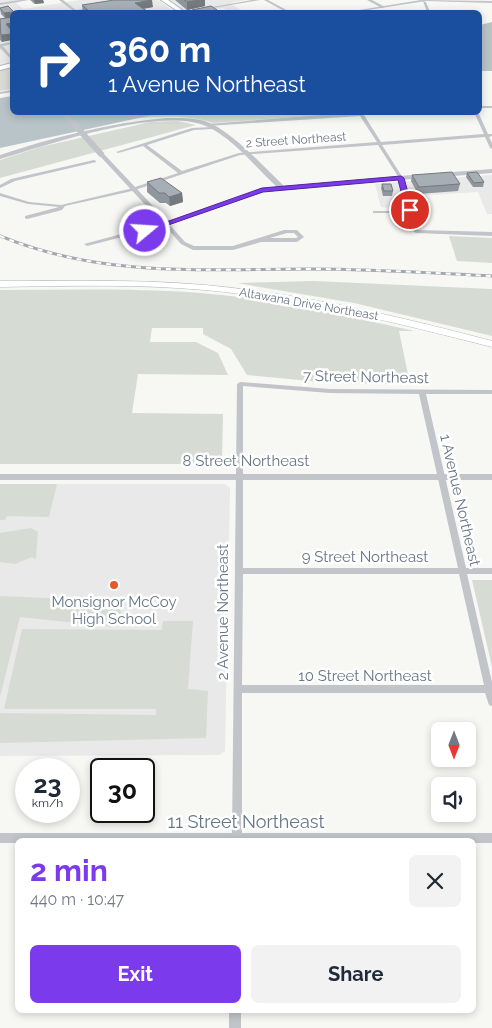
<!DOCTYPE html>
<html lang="en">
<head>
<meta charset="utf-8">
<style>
	:root { --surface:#fff; --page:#f2f2f3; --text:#1f2937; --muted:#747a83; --accent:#7c3aed }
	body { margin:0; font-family:Raleway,sans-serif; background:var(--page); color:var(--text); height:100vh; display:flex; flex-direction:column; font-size:19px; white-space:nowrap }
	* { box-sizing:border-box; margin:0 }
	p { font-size:16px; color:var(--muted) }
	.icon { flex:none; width:28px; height:28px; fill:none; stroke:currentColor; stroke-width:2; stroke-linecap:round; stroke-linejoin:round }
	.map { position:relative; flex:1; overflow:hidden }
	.side { position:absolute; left:15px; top:838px; width:461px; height:175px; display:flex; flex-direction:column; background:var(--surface); border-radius:8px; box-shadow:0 2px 8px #0003 }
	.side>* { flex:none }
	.top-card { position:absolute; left:10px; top:10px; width:472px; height:105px; border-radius:8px; box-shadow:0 2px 8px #0003; background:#1a4fa0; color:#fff; overflow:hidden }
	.needle { width:32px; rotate:180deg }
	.tools { position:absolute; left:431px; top:722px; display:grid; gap:10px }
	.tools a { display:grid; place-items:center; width:45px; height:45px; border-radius:8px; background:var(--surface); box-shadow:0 2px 8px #0003; font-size:25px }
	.speed { position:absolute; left:15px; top:758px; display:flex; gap:10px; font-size:25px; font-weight:700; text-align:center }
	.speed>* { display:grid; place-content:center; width:65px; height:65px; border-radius:50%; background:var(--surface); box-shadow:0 2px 8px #0003; line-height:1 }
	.speed small { font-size:12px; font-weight:400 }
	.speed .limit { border:2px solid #111; border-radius:8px; background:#fff; color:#111 }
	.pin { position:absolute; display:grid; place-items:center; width:42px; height:42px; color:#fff; margin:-21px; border:2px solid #fff; border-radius:50%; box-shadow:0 1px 5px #0007 }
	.me { position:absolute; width:55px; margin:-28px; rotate:72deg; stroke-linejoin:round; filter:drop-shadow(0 0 4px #0008) }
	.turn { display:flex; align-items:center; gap:18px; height:105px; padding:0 15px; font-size:22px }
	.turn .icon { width:65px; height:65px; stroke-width:2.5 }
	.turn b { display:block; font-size:35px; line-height:42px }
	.round { display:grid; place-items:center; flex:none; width:52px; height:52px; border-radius:8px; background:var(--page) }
	.head { display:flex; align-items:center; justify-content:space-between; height:85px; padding:0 15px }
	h1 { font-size:30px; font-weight:700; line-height:38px; color:var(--accent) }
	.action { display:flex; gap:10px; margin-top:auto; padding:10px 15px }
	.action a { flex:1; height:58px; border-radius:8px; background:var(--accent); color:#fff; font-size:20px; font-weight:700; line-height:58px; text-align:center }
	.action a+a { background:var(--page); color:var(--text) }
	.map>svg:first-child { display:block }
</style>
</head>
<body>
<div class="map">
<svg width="492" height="1028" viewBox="0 0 492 1028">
	<rect width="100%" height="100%" fill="#f7f7f4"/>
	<!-- built -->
	<g fill="#e8e9e8">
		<path d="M0,0H18L20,2L16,3L23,9L80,0H158L175,12H12V63L0,65Z"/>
		<path d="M169,0H246L230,3L244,12H230L223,8L217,9L222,12H188Z"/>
		<path d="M492,175V214H487L478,192L413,196L416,210L381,207L375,184Z"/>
		<path d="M0,484H225L230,488L225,751L219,755L0,756Z"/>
	</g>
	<!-- green -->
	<g fill="#d6dcd4">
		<path d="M12,67V89L0,91V70Z"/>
		<path d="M162,112H337V114L213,123C187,114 161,117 134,118Z"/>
		<path d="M177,121L196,125L0,178V160L40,147L150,122Z"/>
		<path d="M449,236L492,238V263L457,261Z"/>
		<path d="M314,281L492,289V336L354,303L237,283Z"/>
		<path d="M0,290C77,290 155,287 231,296C293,303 354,317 414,331H399L410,384L331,383L247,375L231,349L203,334V328H152L150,342H196L218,353L228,375L138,374L132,413L223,414L222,459L215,464H0Z"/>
		<path d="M0,484H57L49,517L7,516L5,520H0Z"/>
		<path d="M31,528L38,532L36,559L32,557L15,564L0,562V533Z"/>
		<path d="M472,580H492V667Z"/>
		<path d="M0,596L117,601L126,627L119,624L114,627L20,617L0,697Z"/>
		<path d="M163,621H193L188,689L208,691L206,738L0,743V713L156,715V709H4L22,629L162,630Z"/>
	</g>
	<!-- water -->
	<g fill="#b9c4c9">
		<path d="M492,22V71H480V25Z"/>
		<path d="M12,96V112L162,113L0,148V98Z"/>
	</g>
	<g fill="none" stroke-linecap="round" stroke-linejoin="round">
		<defs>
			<path id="secondary" d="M0,281C68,281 137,279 205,285C302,294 398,316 492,341V347C397,323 303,299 205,290C137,284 68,286 0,287Z"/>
			<g id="primary">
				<path d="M161,0H168L185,12H179Z"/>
				<path d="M12,63V67L0,70V66Z"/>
			</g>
		</defs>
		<!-- secondary casing -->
		<use href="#secondary" stroke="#b3b8bd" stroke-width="1"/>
		<!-- primary casing -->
		<use href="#primary" stroke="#b4b8bc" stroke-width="2"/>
		<!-- minor -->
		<g fill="#c1c4c8" fill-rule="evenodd">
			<path d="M20,0H29L0,5V3Z"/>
			<path d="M59,0H63L78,12H75Z"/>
			<path d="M252,0H260L189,12H184Z"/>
			<path d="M264,0H268L290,12H286Z"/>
			<path d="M367,0H372L385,7L382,8Z"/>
			<path d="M423,1L426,2L430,12H427Z"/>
			<path d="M12,90V92L0,94V92Z"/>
			<rect x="480" y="106" width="12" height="2"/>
			<path d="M358,112H396L364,115L381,142L484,134L474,112H478L488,134H492V136L489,137L492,143V149L490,148L485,137L382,145L403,178L418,230L492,232V236L416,233L413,231L409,213H373V211H408L399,178L378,145L240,155L132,191L65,206L62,210L27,219L25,218V216L59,207L28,204L0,196V193L29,202L61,205L129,189L178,173L143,146L118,153L116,152L192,128L212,127L214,128L212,129L194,130L147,145L182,171L239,153L377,142L360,116L208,126L206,125L208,124Z"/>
			<path d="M94,160L96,161V162L15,181L0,188V185L11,179Z"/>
			<path d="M166,222L168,223L185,242L194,246H233L284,230H297L304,237L297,242H261L233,250H193L181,244L165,226L87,246L84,244ZM287,233H294L298,237L296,238H270Z"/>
			<path d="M240,382L330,389L492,390V394H426L466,568H492V574H467L492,682V706L489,705L485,693H242V833H492V843H474V840H18V843H0V833H232L237,384ZM243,386L330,393L419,394L458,568H243ZM243,574H459L484,685H242Z"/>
			<rect x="229" y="1010" width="12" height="18"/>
		</g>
		<!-- tertiary -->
		<g fill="#c1c4c8" fill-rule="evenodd">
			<path d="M421,0L492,1V3L426,1L355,12H347Z"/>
			<path d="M94,7L96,9L73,12H66Z"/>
			<path d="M12,42V44L3,46L12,57V60L0,48V44Z"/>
			<path d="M166,118C181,118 198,117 212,124C237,137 263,166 284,186L423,174L426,176L423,178L263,192L166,226L164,225L99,155V153H103L167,221L260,189L277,187C255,167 235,140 208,127C164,105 47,145 0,159V155C54,137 109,123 166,118Z"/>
			<path d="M492,169V173L440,177L437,175L440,173Z"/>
			<rect x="0" y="474" width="492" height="6"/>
		</g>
		<!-- secondary -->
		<use href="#secondary" fill="#fff" fill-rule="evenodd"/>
		<!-- primary -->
		<use href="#primary" fill="#fff" fill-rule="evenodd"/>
		<defs>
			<path id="rail" d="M0,236C102,278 203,269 310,269C371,269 431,273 492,276"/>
		</defs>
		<!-- rail casing -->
		<use href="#rail" stroke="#a2a8ae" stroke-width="3"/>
		<!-- rail -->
		<use href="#rail" stroke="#fff" stroke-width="2" stroke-dasharray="5" stroke-linecap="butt"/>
		<!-- tertiary-bridge-far1 -->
		<path stroke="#c1c4c8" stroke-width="5" d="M63,112L66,115"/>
		<!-- tertiary-bridge -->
		<path stroke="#c1c4c8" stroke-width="6" d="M65,114L101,154"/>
	</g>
	<!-- wall -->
	<g fill="#90969d">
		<path d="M30,0H43L44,3L35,4Z"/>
		<path d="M175,0H205V6L187,10Z"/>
		<path d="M82,5L153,7L143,9L149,12H83Z"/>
		<path d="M8,6L12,30L2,42L0,40V19L5,18L1,14L0,8Z"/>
		<path d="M467,173L484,182L483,187H473L466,177Z"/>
		<path d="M412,175L460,184L458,191L418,194L411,181Z"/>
		<path d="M147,182L182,193L183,202L170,206L166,203H160L147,192Z"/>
		<path d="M382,184L393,191L392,196H383L381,188Z"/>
	</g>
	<!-- shaded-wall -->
	<g fill="#757a7f">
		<path d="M34,0H43L44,3L35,4Z"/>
		<path d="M152,0L153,7L136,10L135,3Z"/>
		<path d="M199,0H205V6L187,10V2Z"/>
		<path d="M217,10V12H203Z"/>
		<path d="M12,12V19H6L4,13Z"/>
		<path d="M12,23V30L7,31L6,24Z"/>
		<path d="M12,34V40L2,42L1,35Z"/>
		<path d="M182,193L183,202L170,206L169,197Z"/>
	</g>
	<!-- building -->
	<g fill="#a7afb6" stroke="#757a7f">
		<path d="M114,0H152L135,3L148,12H90L82,5Z"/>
		<path d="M184,0H199L187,2Z"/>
		<path d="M8,6L14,12H12V23L6,24L12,31V34L1,35L0,19L12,17V12L4,13L0,8Z"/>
		<path d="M211,6L217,10L203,12H196L192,10Z"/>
		<path d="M181,11L184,12H171Z"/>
		<path d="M452,172L460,184L419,187L412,175Z"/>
		<path d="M477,172L484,182L474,183L467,173Z"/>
		<path d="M161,178L182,193L169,197L165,193H159L147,182Z"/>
		<path d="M382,184H391L393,191H384Z"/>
	</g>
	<!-- route -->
	<path fill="#7c3aed" stroke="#51269a" d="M401,176L404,178L413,211L406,210L398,180L263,192L148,232L141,231L262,188Z"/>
	<!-- markers -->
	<circle fill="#e25c2a" stroke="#fff" stroke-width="2" cx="114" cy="585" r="5"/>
	<g text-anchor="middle" stroke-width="5" stroke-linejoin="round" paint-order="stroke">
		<!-- far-street labels -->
		<g font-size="12" fill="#677685" stroke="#fff">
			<text transform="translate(296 140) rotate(-4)" y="4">2 Street Northeast</text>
			<text transform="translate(309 304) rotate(10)" y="4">Altawana Drive Northeast</text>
		</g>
		<!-- street labels -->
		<g font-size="15" fill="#677685" stroke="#fff">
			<text transform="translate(366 377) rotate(1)" y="5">7 Street Northeast</text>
			<text x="246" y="466">8 Street Northeast</text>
			<text transform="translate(460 500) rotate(77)" y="5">1 Avenue Northeast</text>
			<text x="365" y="562">9 Street Northeast</text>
			<text transform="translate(223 612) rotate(-90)" y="5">2 Avenue Northeast</text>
			<text x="365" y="681">10 Street Northeast</text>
		</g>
		<!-- poi labels -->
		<g font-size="15" fill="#677685" stroke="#fff">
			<text x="114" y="607">Monsignor McCoy<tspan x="114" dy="17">High School</tspan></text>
		</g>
		<!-- near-street labels -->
		<g font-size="18" fill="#677685" stroke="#fff">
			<text x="246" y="828">11 Street Northeast</text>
		</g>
	</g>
</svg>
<div class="tools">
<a><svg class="needle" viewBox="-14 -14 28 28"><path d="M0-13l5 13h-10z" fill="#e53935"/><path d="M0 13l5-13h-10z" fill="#747a83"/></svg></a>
<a><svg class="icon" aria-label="sound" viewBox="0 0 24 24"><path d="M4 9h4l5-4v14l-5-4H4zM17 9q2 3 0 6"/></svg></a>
</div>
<div class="speed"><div>23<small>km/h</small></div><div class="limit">30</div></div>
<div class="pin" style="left:410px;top:210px;background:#d93025"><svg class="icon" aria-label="arrive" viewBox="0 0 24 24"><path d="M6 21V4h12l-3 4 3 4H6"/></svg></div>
<svg class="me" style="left:145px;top:231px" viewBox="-20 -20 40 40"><circle r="17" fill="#7c3aed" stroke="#fff" stroke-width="3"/><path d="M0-11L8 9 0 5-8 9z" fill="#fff"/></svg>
<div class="top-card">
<div class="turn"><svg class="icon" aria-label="right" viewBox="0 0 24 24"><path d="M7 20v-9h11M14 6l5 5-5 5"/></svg><div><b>360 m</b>1 Avenue Northeast</div></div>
</div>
<section class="side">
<div class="head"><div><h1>2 min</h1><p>440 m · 10:47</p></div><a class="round"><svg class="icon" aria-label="close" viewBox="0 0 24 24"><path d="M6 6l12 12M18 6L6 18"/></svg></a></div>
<div class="action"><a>Exit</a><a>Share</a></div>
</section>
</div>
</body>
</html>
